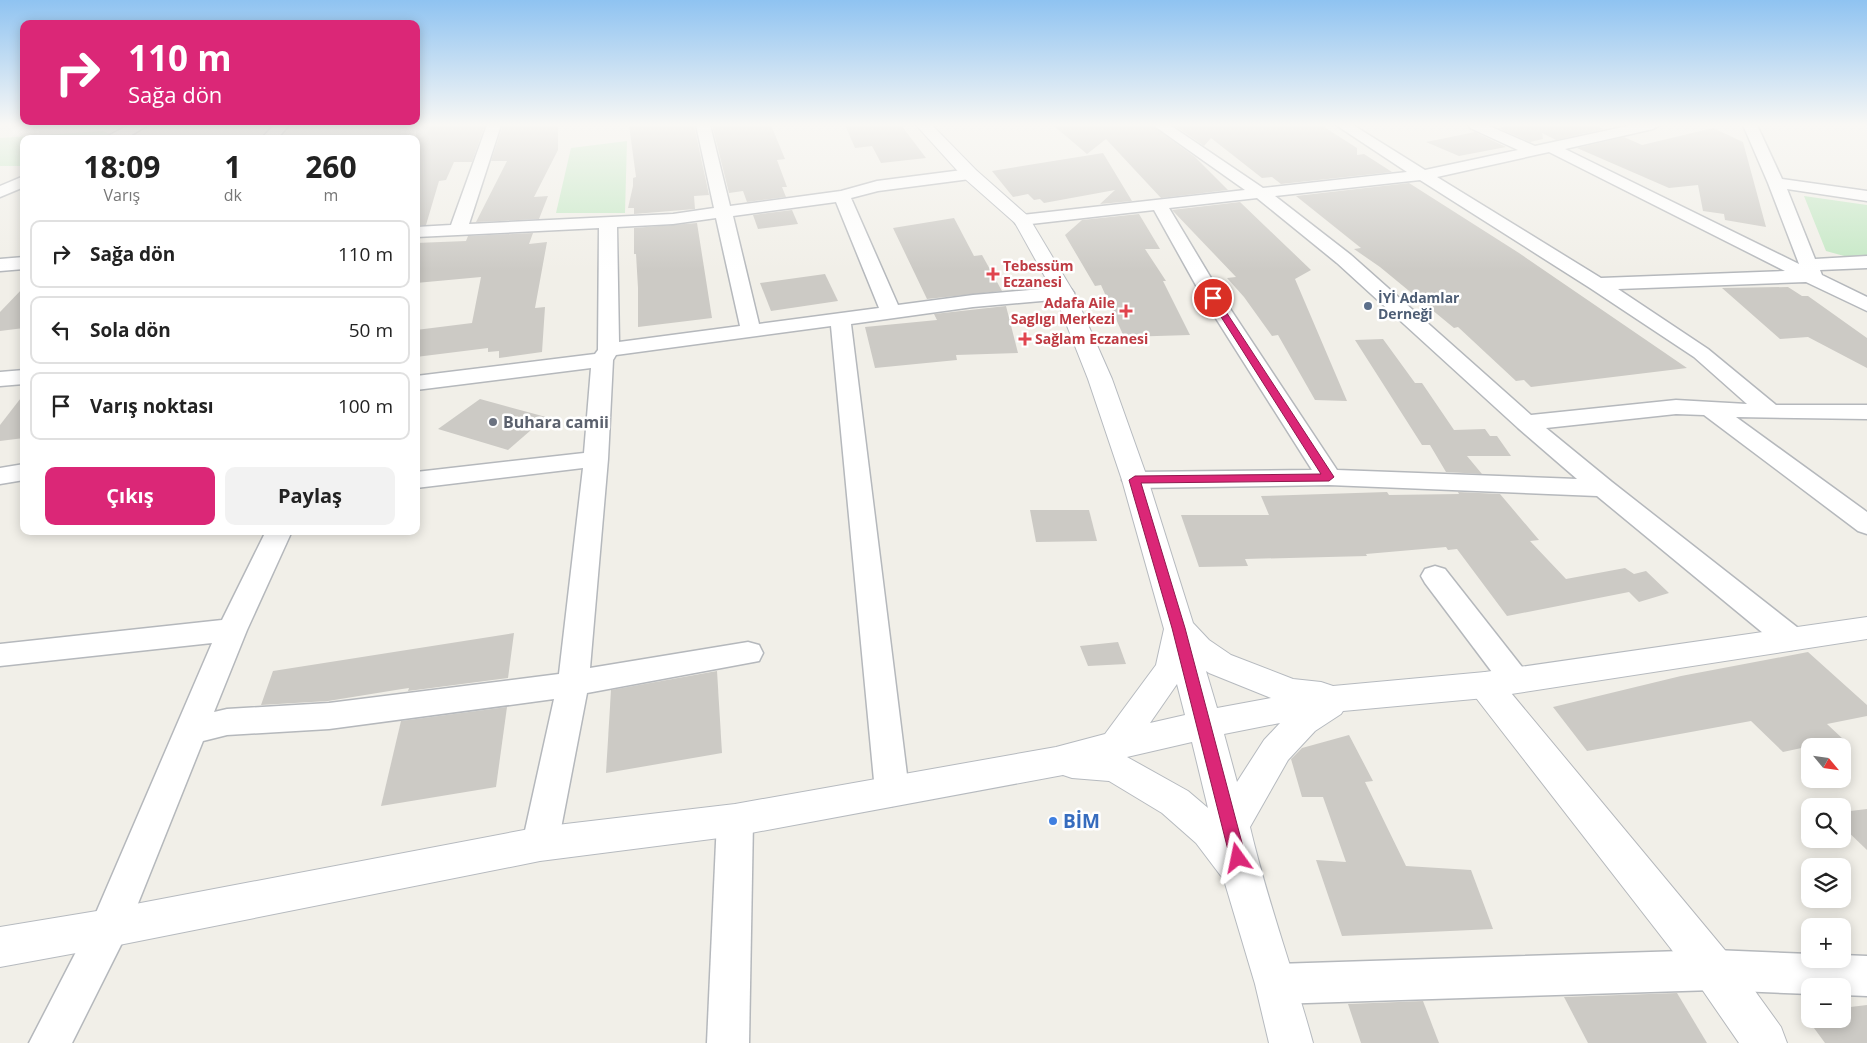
<!DOCTYPE html>
<html lang="tr">
<head>
<meta charset="utf-8">
<style>
	:root { --surface:#fff; --page:#f2f2f2; --text:#222; --muted:#767676; --line:#e0e0e0; --accent:#db2777 }
	body { margin:0; font-family:"Open Sans",sans-serif; background:var(--page); color:var(--text); height:100vh; display:flex; flex-direction:column; font-size:19px; white-space:nowrap }
	* { box-sizing:border-box; margin:0 }
	p { font-size:16px; color:var(--muted) }
	.icon { flex:none; width:28px; height:28px; fill:none; stroke:currentColor; stroke-width:2; stroke-linecap:round; stroke-linejoin:round }
	.map { position:relative; flex:1; overflow:hidden }
	.details { position:absolute; left:20px; top:135px; width:400px; height:400px; display:flex; flex-direction:column; background:var(--surface); border-radius:10px; box-shadow:0 2px 12px #0003 }
	.details>* { flex:none }
	.banner { position:absolute; left:20px; top:20px; width:400px; height:105px; border-radius:10px; box-shadow:0 2px 12px #0003; background:#db2777; color:#fff; overflow:hidden }
	.needle { width:32px; rotate:119deg }
	.buttons { position:absolute; left:1801px; top:738px; display:grid; gap:10px }
	.buttons a { display:grid; place-items:center; width:50px; height:50px; border-radius:10px; background:var(--surface); box-shadow:0 2px 12px #0003; font-size:25px }
	.pin { position:absolute; display:grid; place-items:center; width:42px; height:42px; color:#fff; margin:-21px; border:2px solid #fff; border-radius:50%; box-shadow:0 1px 5px #0007 }
	.me { position:absolute; width:55px; margin:-28px; rotate:348deg; stroke-linejoin:round; filter:drop-shadow(0 0 4px #0008) }
	.turn { display:flex; align-items:center; gap:18px; height:105px; padding:0 25px; font-size:22px }
	.turn .icon { width:65px; height:65px; stroke-width:2.5 }
	.turn b { display:block; font-size:35px; line-height:42px }
	.eta { display:flex; justify-content:space-evenly; align-items:center; height:85px; text-align:center }
	.eta b { font-size:30px; font-weight:700; line-height:35px }
	.cta { display:flex; gap:10px; margin-top:auto; padding:10px 25px }
	.cta a { flex:1; height:58px; border-radius:10px; background:var(--accent); color:#fff; font-size:20px; font-weight:700; line-height:58px; text-align:center }
	.cta a+a { background:var(--page); color:var(--text) }
	ul { padding:0; list-style:none }
	li { display:flex; align-items:center; gap:15px; height:68px; margin:0 10px 8px; padding:0 15px; border:2px solid var(--line); border-radius:10px }
	li div { flex:1 }
	li b { display:block; font-size:19px }
	li em { font-style:normal }
	.map>svg:first-child { display:block }
</style>
</head>
<body>
<div class="map">
<svg width="1867" height="1043" viewBox="0 0 1867 1043">
	<rect width="100%" height="100%" fill="#f1efe8"/>
	<!-- green -->
	<g fill="#c5e8c5">
		<path d="M103,131L112,135L102,139H24V166H0V138Z"/>
		<path d="M627,141L625,213H556L571,148Z"/>
		<path d="M1804,196L1867,205V259H1855L1826,251Z"/>
	</g>
	<!-- building -->
	<g fill="#cccac5">
		<path d="M416,125H485L472,162H454L446,180L439,181L426,225H416Z"/>
		<path d="M503,125H558V150L534,197L548,196L539,219L476,222L507,161H491Z"/>
		<path d="M629,125H694L709,195L694,196L695,209L634,214V208H628L633,186V178L636,177Z"/>
		<path d="M712,125H771L785,159L777,160L787,187H782L786,197L747,202L743,191L729,193Z"/>
		<path d="M845,125H901L926,158L881,163L872,146L855,148Z"/>
		<path d="M1053,125H1151L1195,157L1228,190L1161,198L1106,139L1087,154Z"/>
		<path d="M1174,125H1321L1357,148V155L1364,154L1392,172L1281,184L1272,177L1262,178L1211,138L1204,146Z"/>
		<path d="M1514,125H1594L1604,129L1556,140L1542,133L1543,139L1530,142L1498,128Z"/>
		<path d="M1713,128L1743,142L1766,227L1725,220L1724,214L1703,211L1698,185L1669,188L1577,148L1624,137L1642,145Z"/>
		<path d="M1475,132L1506,147L1459,156L1426,142Z"/>
		<path d="M1103,153L1132,201L1100,204L1115,190L1044,203L1040,199L1034,200L1028,194L1013,197L992,171Z"/>
		<path d="M1409,183L1519,253L1687,368L1531,387L1524,380L1516,381L1458,327L1454,328L1380,267L1354,249L1361,248L1296,196Z"/>
		<path d="M1240,202L1311,270L1295,279L1347,401L1315,400L1278,335L1272,336L1244,297L1227,278L1236,277L1172,210Z"/>
		<path d="M792,210L798,224L758,229L753,215Z"/>
		<path d="M1139,214L1160,249H1145L1166,281H1163L1190,335L1124,337L1101,285L1095,286L1065,235L1082,220Z"/>
		<path d="M954,218L974,256L982,255L1002,291L927,299L893,228Z"/>
		<path d="M697,223L712,318L638,327V288L636,254H634V228Z"/>
		<path d="M533,233L529,244L547,242L535,308L545,307L542,352L499,358V351L488,352V348L416,357V330L472,323L481,277L416,283V243L466,241L468,236Z"/>
		<path d="M825,274L838,301L771,311L760,283Z"/>
		<path d="M24,287V328L0,331V312Z"/>
		<path d="M1788,287L1802,296H1808L1867,338V368L1808,337L1780,339L1722,288Z"/>
		<path d="M1006,306L1018,353L956,355L957,360L875,368L865,327L937,320L934,314Z"/>
		<path d="M1383,339L1415,383H1422L1454,430L1485,429L1490,436H1497L1511,456H1467L1482,474L1446,472L1430,445H1422L1355,340Z"/>
		<path d="M24,394V438L0,441V425Z"/>
		<path d="M480,399L546,417L508,450L438,429Z"/>
		<path d="M1387,492L1389,495L1459,494L1458,492L1500,494L1539,540L1530,541L1566,579L1625,568L1634,574L1646,571L1669,593L1639,602L1629,592L1507,616L1457,549L1448,550L1446,547L1366,554L1367,556L1245,559L1248,566L1199,567L1181,515H1269L1261,496Z"/>
		<path d="M1030,510H1089L1097,541L1036,542Z"/>
		<path d="M514,633L508,678L408,691L409,688L402,689L328,701L261,705L273,671Z"/>
		<path d="M1118,642L1126,664L1088,666L1080,646Z"/>
		<path d="M1808,652L1867,705V716L1827,724L1843,739L1783,752L1751,721L1587,751L1553,707L1681,676Z"/>
		<path d="M717,671L722,753L606,773L611,690Z"/>
		<path d="M507,707L496,787L381,806L401,721Z"/>
		<path d="M1349,735L1373,781L1365,782L1406,866L1471,870L1493,929L1342,936L1316,860L1346,862L1323,797H1302L1291,759L1302,748Z"/>
		<path d="M1867,809V850L1842,826V812Z"/>
		<path d="M1677,993L1707,1043H1588L1564,997Z"/>
		<path d="M1423,1001L1439,1043H1361L1348,1004Z"/>
		<path d="M1867,1005V1043H1825L1803,1013L1810,1012V1019H1842V1008Z"/>
	</g>
	<g fill="none" stroke-linecap="round" stroke-linejoin="round">
		<defs>
			<g id="minor">
				<path d="M129,125H148L125,139H106L108,136Z"/>
				<path d="M274,125H289L277,139H261Z"/>
				<path d="M487,125H501L469,224L673,214L714,208L696,125H710L730,206L841,191L877,181L970,169L976,171L978,174L976,177L970,179L878,191L851,198L898,305L973,295L1064,287L1071,289L1074,293L1071,297L1064,299L973,307L851,324L909,791L904,801L892,806L880,801L875,791L831,326L616,355L613,360L608,459L590,668L748,642L759,645L763,653L759,661L587,693L558,844L553,855L540,860L527,855L522,844L554,699L329,729L227,735L203,741L123,941L72,1043H29L95,915L212,643L0,666V644L222,620L266,531H292L247,630L214,712L227,709L329,703L559,674L583,468L416,488V472L584,453L591,368L416,390V376L595,354L598,350L599,228L416,237V227L451,225ZM836,202L879,308L759,324L733,216ZM716,218L740,326L619,342L617,227L673,224Z"/>
				<path d="M1153,125H1170L1263,188L1407,172L1336,125H1353L1425,170L1518,150L1470,128L1468,125H1487L1535,146L1632,125H1660L1653,129L1565,149L1799,264L1768,183L1743,125H1757L1782,179L1867,191V201L1787,189L1815,259L1867,256V268L1820,270L1822,275L1867,297V311L1806,282L1618,289L1708,349L1776,405H1867V419L1736,417L1867,512V534L1858,531L1704,415L1676,414L1546,428L1612,482L1802,631L1806,639L1802,647L1791,650L1780,647L1597,496L1329,485L1135,488L1126,486L1122,480L1126,474L1135,472L1312,470L1203,298L1154,210L1022,225L1016,224L1013,220L1016,216L1022,215L1245,190ZM1549,152L1785,271L1601,278L1437,177ZM1420,180L1590,288L1694,357L1747,404L1676,400L1531,415L1351,255L1275,196ZM1257,198L1337,263L1518,428L1577,479L1337,470L1223,298L1169,208Z"/>
				<path d="M24,176V187L0,197V186Z"/>
				<path d="M24,257V269L0,271V259Z"/>
				<path d="M24,370V384L0,386V372Z"/>
				<path d="M24,464V480L0,484V468Z"/>
				<path d="M1435,566L1445,569L1526,672L1530,680L1526,688L1515,692L1504,688L1425,583L1421,576L1425,569Z"/>
				<path d="M735,805L747,809L753,820L749,1043H707L717,820L723,809Z"/>
				<path d="M1714,950L1810,954V959H1842V955L1867,956V996L1842,995V986H1810V994L1714,990L1276,1004L1262,998L1256,984L1262,970L1276,964Z"/>
			</g>
			<path id="tertiary" d="M1485,672L1497,676L1729,955L1781,1027L1787,1043H1739L1699,985L1473,694L1469,685L1473,676Z"/>
			<path id="secondary" d="M916,125H932L976,170L1028,216L1074,293L1112,379L1148,480L1193,623L1209,640L1231,655L1293,679L1321,682L1333,686L1485,672L1867,617V639L1485,698L1343,711L1341,714L1315,731L1288,760L1250,827C1267,900 1293,970 1313,1043H1269L1255,984L1224,880L1196,843L1162,813L1109,781L1072,778L1063,775L735,836L540,861L109,947L0,967V927L109,909L540,827L735,804L1056,747L1105,734L1156,665L1164,629L1122,480L1088,379L1054,293L1015,223L964,178ZM1206,671L1209,673L1271,698L1217,708ZM1177,684L1185,715L1150,723ZM1280,723L1264,740L1237,782L1224,734ZM1192,742L1208,808L1188,791L1127,757Z"/>
		</defs>
		<!-- minor casing -->
		<use href="#minor" stroke="#b5b8bc" stroke-width="3"/>
		<!-- tertiary casing -->
		<use href="#tertiary" stroke="#b5b8bc" stroke-width="2"/>
		<!-- secondary casing -->
		<use href="#secondary" stroke="#b6babf" stroke-width="2"/>
		<!-- minor -->
		<use href="#minor" fill="#fff" fill-rule="evenodd"/>
		<!-- tertiary -->
		<use href="#tertiary" fill="#fff" fill-rule="evenodd"/>
		<!-- secondary -->
		<use href="#secondary" fill="#fff" fill-rule="evenodd"/>
	</g>
	<!-- sky -->
	<linearGradient id="sky" x2="0" y2="1"><stop stop-color="#8fc3f1"/><stop offset="0.46" stop-color="#f9f8f5"/><stop offset="1" stop-color="#f9f8f5" stop-opacity="0"/></linearGradient>
	<rect width="1867" height="271" fill="url(#sky)"/>
	<!-- route -->
	<path fill="#db2777" stroke="#8e194d" d="M1210,297L1217,298L1334,477L1329,481L1141,483L1185,628L1246,858L1243,863L1238,865L1232,863L1230,858L1172,628L1129,480L1135,476L1321,474L1209,298Z"/>
	<!-- markers -->
	<g fill="#e0444e" stroke="#fff" stroke-width="2">
		<path d="M990.5 266.5h5v5h5v5h-5v5h-5v-5h-5v-5h5z"/>
		<path d="M1123.5 303.5h5v5h5v5h-5v5h-5v-5h-5v-5h5z"/>
		<path d="M1022.5 331.5h5v5h5v5h-5v5h-5v-5h-5v-5h5z"/>
	</g>
	<circle fill="#5c6f8a" stroke="#fff" stroke-width="2" cx="1368" cy="306" r="5"/>
	<circle fill="#6b7280" stroke="#fff" stroke-width="2" cx="493" cy="422" r="5"/>
	<circle fill="#3f7fe0" stroke="#fff" stroke-width="2" cx="1053" cy="821" r="5"/>
	<g text-anchor="middle" stroke-width="5" stroke-linejoin="round" paint-order="stroke">
		<!-- far-health labels -->
		<g font-size="14" font-weight="bold" fill="#be3a42" stroke="#fff" text-anchor="start">
			<text x="1003" y="271">Tebessüm<tspan x="1003" dy="16">Eczanesi</tspan></text>
			<text x="1115" y="308" text-anchor="end">Adafa Aile<tspan x="1115" dy="16">Saglıgı Merkezi</tspan></text>
			<text x="1035" y="344">Sağlam Eczanesi</text>
		</g>
		<!-- far-service labels -->
		<g font-size="14" font-weight="bold" fill="#4e5e75" stroke="#fff" text-anchor="start">
			<text x="1378" y="303">İYİ Adamlar<tspan x="1378" dy="16">Derneği</tspan></text>
		</g>
		<!-- worship labels -->
		<g font-size="16" font-weight="bold" fill="#5b616d" stroke="#fff" text-anchor="start">
			<text x="503" y="428">Buhara camii</text>
		</g>
		<!-- near-shop labels -->
		<g font-size="19" font-weight="bold" fill="#366cbe" stroke="#fff" text-anchor="start">
			<text x="1063" y="828">BİM</text>
		</g>
	</g>
</svg>
<div class="buttons">
<a><svg class="needle" viewBox="-14 -14 28 28"><path d="M0-13l5 13h-10z" fill="#e53935"/><path d="M0 13l5-13h-10z" fill="#767676"/></svg></a>
<a><svg class="icon" aria-label="search" viewBox="0 0 24 24"><circle cx="10" cy="10" r="6"/><path d="M15 15l6 6"/></svg></a>
<a><svg class="icon" aria-label="layers" viewBox="0 0 24 24"><path d="M12 4l9 5-9 5-9-5zM3 14l9 5 9-5"/></svg></a>
<a>+</a>
<a>−</a>
</div>
<div class="pin" style="left:1213px;top:298px;background:#d93025"><svg class="icon" aria-label="arrive" viewBox="0 0 24 24"><path d="M6 21V4h12l-3 4 3 4H6"/></svg></div>
<svg class="me" style="left:1238px;top:858px" viewBox="-20 -20 40 40"><path d="M0-17L14 15 0 8-14 15z" fill="#db2777" stroke="#fff" stroke-width="4"/></svg>
<div class="banner">
<div class="turn"><svg class="icon" aria-label="right" viewBox="0 0 24 24"><path d="M7 20v-9h11M14 6l5 5-5 5"/></svg><div><b>110 m</b>Sağa dön</div></div>
</div>
<section class="details">
<div class="eta">
<div><b>18:09</b><p>Varış</p></div>
<div><b>1</b><p>dk</p></div>
<div><b>260</b><p>m</p></div>
</div>
<ul>
<li><svg class="icon" aria-label="right" viewBox="0 0 24 24"><path d="M7 20v-9h11M14 6l5 5-5 5"/></svg><div><b>Sağa dön</b></div><em>110 m</em></li>
<li><svg class="icon" aria-label="left" viewBox="0 0 24 24"><path d="M17 20v-9H6M10 6l-5 5 5 5"/></svg><div><b>Sola dön</b></div><em>50 m</em></li>
<li><svg class="icon" aria-label="arrive" viewBox="0 0 24 24"><path d="M6 21V4h12l-3 4 3 4H6"/></svg><div><b>Varış noktası</b></div><em>100 m</em></li>
</ul>
<div class="cta"><a>Çıkış</a><a>Paylaş</a></div>
</section>
</div>
</body>
</html>
